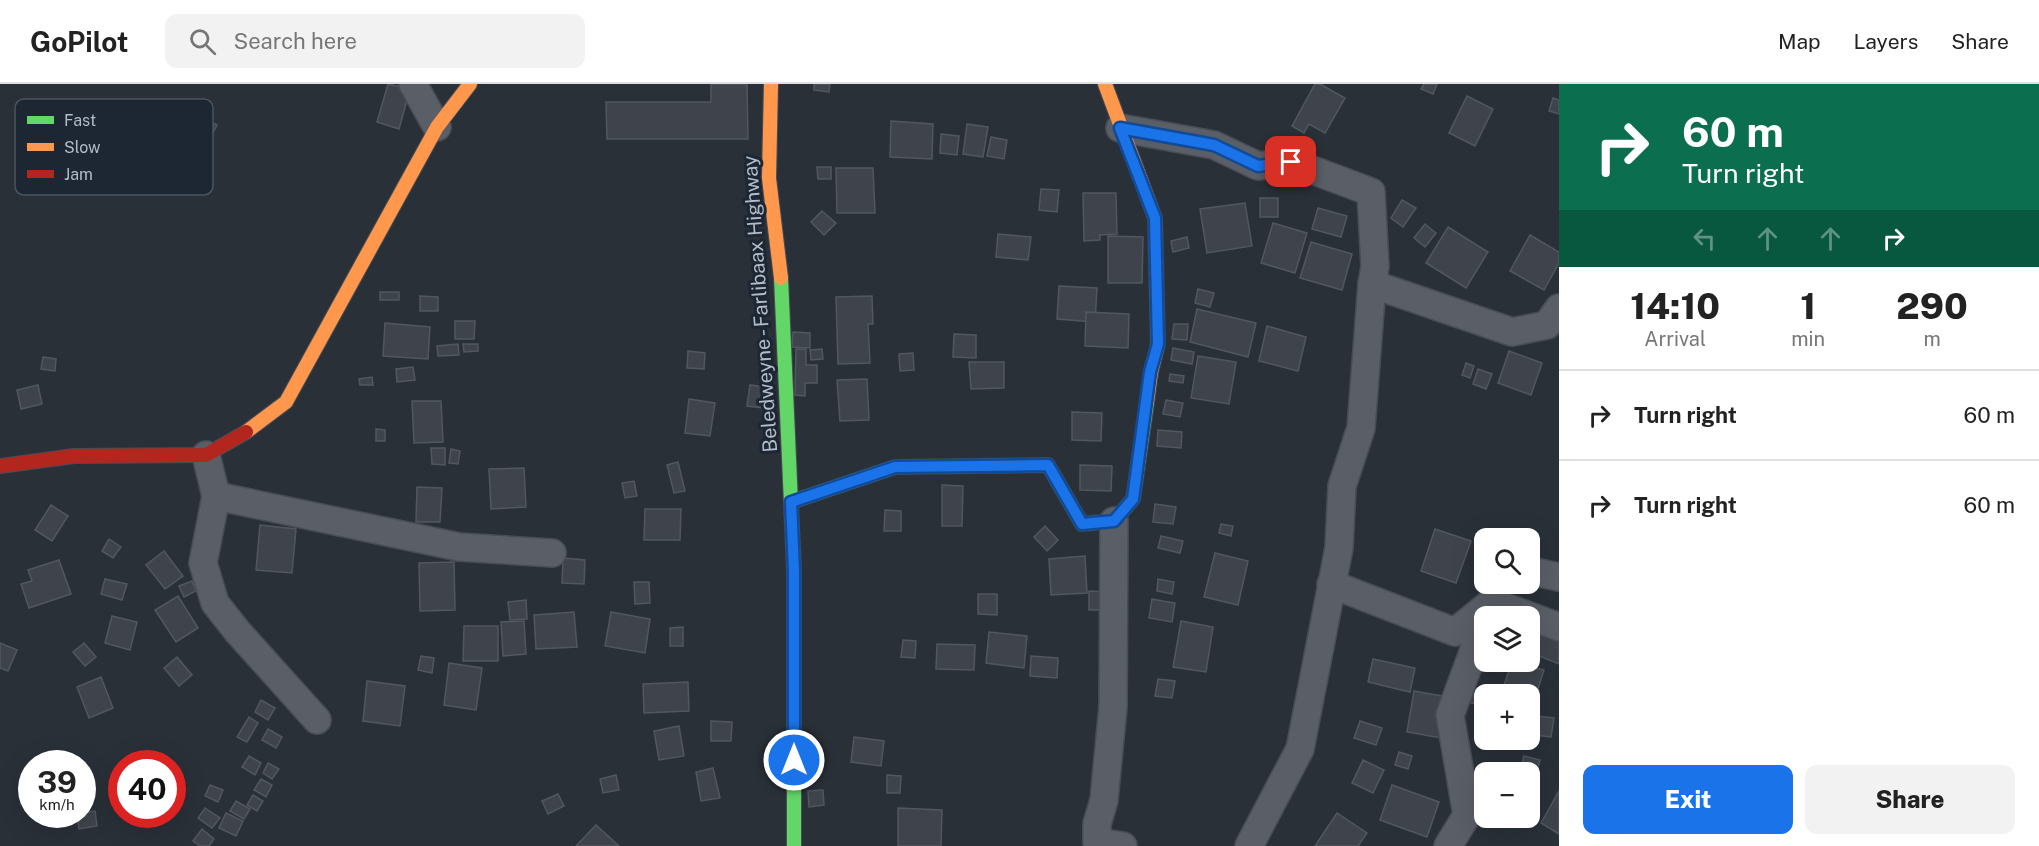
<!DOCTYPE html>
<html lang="en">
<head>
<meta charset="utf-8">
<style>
	:root { --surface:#fff; --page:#f2f2f2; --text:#222; --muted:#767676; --line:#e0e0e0; --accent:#1a73e8 }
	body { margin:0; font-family:"Public Sans",sans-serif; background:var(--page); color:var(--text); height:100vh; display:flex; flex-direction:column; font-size:22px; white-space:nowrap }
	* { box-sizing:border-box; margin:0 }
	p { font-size:20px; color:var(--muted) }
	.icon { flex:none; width:33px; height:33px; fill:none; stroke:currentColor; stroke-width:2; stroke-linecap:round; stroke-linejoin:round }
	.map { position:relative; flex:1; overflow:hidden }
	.details { display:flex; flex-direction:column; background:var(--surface); width:480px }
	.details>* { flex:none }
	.banner { background:#0b6e4f; color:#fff; overflow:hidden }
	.fabs { position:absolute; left:1474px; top:444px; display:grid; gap:12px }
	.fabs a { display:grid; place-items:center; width:66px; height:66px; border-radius:12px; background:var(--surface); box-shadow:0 6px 24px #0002; font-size:30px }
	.speed { position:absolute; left:18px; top:666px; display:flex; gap:12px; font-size:30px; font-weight:700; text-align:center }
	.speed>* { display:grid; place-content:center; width:78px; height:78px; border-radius:50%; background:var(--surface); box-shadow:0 6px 24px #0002; line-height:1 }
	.speed small { font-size:15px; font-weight:400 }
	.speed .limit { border:9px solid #d22; background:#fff; color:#111 }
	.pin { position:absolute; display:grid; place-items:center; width:51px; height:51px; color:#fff; margin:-26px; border-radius:12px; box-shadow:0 3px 9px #0006 }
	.me { position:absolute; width:66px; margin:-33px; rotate:0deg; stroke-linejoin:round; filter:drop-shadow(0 0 4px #0008) }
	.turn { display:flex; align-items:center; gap:21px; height:126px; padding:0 24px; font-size:27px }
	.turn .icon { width:78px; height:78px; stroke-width:2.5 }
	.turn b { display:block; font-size:42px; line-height:51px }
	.lanes { display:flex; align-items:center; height:57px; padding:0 24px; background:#0003; justify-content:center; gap:30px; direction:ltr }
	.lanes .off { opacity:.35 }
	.eta { display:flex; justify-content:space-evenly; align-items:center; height:102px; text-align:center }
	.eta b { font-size:36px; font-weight:800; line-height:42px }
	.primary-button { display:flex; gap:12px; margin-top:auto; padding:12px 24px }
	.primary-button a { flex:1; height:69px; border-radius:12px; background:var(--accent); color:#fff; font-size:24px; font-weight:800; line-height:69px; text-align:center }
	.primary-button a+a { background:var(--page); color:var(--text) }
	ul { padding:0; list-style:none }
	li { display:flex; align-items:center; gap:18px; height:90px; padding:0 24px; border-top:2px solid var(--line) }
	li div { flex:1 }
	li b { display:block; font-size:22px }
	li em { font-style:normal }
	header { display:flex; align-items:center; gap:36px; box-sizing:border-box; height:84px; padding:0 30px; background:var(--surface); border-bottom:2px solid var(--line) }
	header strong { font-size:28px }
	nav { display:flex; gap:33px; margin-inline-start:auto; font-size:21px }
	.search { width:420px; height:54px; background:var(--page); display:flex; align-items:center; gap:15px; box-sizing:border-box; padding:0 21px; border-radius:12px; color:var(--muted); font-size:22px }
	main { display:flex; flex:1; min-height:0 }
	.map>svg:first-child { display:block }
</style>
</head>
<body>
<header>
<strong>GoPilot</strong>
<div class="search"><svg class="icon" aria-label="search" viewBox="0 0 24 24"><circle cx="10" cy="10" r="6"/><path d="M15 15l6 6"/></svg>Search here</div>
<nav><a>Map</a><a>Layers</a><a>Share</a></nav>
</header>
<main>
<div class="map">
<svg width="1559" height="762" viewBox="0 0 1559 762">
	<rect width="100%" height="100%" fill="#2a3038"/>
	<!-- building -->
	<g fill="#3f444c" stroke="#52575f" stroke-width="1.5">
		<path d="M388,0L410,5L399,45L377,38Z"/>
		<path d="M711,0H747L748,55H607L606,18H711Z"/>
		<path d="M814,0H830L829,8L814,6Z"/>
		<path d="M1315,0H1320L1345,14L1325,49L1309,40L1304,49L1292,42Z"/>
		<path d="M1424,0H1437L1433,10L1421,5Z"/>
		<path d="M1467,12L1493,25L1475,62L1449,49Z"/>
		<path d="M1553,14L1559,16V30L1549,27Z"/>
		<path d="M188,24L217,41L197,79L167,63Z"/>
		<path d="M891,37L933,40L932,75L890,73Z"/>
		<path d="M967,40L988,43L983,73L963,70Z"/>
		<path d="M941,50L959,52L957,71L940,69Z"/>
		<path d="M991,53L1007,56L1004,75L987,72Z"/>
		<path d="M817,83H831V95H818Z"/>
		<path d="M836,84H873L875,129H837Z"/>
		<path d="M1041,105L1059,106L1057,128L1039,126Z"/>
		<path d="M1083,109H1116L1117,150L1100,151V156L1084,157Z"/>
		<rect x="1260" y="114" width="18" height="19"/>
		<path d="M1402,116L1416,124L1403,143L1391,134Z"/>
		<path d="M1245,119L1252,162L1207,169L1200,125Z"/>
		<path d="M1318,124L1347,132L1341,153L1312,145Z"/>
		<path d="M822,127L836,139L824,151L811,138Z"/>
		<path d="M1273,139L1307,149L1295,189L1261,179Z"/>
		<path d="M1425,140L1436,149L1425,163L1414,154Z"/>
		<path d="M1448,143L1488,168L1466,204L1426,179Z"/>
		<path d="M998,150L1031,153L1028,176L996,173Z"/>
		<path d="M1530,151L1559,168V179L1544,206L1510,187Z"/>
		<path d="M1108,152L1143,153L1142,199H1108Z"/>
		<path d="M1187,153L1189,164L1173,168L1171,157Z"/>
		<path d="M1311,158L1352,170L1342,206L1300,194Z"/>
		<path d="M1059,202L1097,204L1095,238L1057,235Z"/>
		<path d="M1198,205L1214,209L1210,223L1195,219Z"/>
		<rect x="380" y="208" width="19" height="8"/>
		<path d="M420,212L438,213V227H420Z"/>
		<path d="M872,212L873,240H868L870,279L838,280L836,213Z"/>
		<path d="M1197,225L1256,239L1248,273L1190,258Z"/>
		<path d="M1086,228L1129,230L1128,264L1085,262Z"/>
		<path d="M455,237H475L474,255H455Z"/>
		<path d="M385,239L430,243L428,275L383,272Z"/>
		<path d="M1174,240H1188L1187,256L1172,255Z"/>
		<path d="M1267,242L1306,253L1298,287L1259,277Z"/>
		<path d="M793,248L810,249V264L792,263Z"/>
		<path d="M954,250L976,251V274L953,273Z"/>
		<path d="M458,260L459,271L438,272L437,262Z"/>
		<path d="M463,260H478V267L464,268Z"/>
		<path d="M1173,264L1194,268L1192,280L1171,276Z"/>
		<path d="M796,265H806V281H817V299H805V312L795,311Z"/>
		<path d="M822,265L823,275L811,276L810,266Z"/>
		<path d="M688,267L705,269L704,285L687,284Z"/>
		<path d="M1509,267L1542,279L1531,311L1498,299Z"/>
		<path d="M913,269L914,286L900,287L899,270Z"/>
		<path d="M1198,272L1236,278L1229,320L1191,314Z"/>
		<path d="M43,273L56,275L55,287L41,285Z"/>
		<path d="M969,278H1004V304L971,305Z"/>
		<path d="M1466,279L1474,282L1470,294L1462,291Z"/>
		<path d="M413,283L415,296L397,298L396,285Z"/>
		<path d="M1478,285L1492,290L1486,305L1473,300Z"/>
		<path d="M1170,290L1184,292L1183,299L1169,297Z"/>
		<path d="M372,293L373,301H360L359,295Z"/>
		<path d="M867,295L869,336L840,337L837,296Z"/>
		<path d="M38,301L42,320L21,325L17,306Z"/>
		<path d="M750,301L767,303L763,324L747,322Z"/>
		<path d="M689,315L715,319L710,352L685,349Z"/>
		<path d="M1166,316L1183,319L1180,333L1163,330Z"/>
		<path d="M412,317H441L443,358L414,359Z"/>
		<path d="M1072,328L1102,329L1101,357L1072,356Z"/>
		<path d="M376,345L385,346V357H376Z"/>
		<path d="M1158,346L1182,348L1181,364L1157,362Z"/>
		<path d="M431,364H445V381L432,380Z"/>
		<path d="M451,365L460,367L458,380L449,379Z"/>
		<path d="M678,378L685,407L674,409L667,381Z"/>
		<path d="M1080,381L1112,382L1111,407L1080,406Z"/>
		<path d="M524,384L526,423L491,425L489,385Z"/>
		<path d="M634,397L637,412L625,414L622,399Z"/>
		<path d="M942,401L963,402L962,442H942Z"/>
		<path d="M417,403L442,404L440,438H416Z"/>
		<path d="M1155,420L1176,423L1173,440L1153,438Z"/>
		<path d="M51,421L68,432L52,457L35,446Z"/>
		<path d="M645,425H681L680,456H644Z"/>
		<path d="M885,426L901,427V447H884Z"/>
		<path d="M1221,440L1233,442L1231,452L1219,449Z"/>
		<path d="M260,441L296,445L292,489L256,486Z"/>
		<path d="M1045,442L1058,456L1047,467L1034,453Z"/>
		<path d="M1435,445L1471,457L1456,499L1421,487Z"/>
		<path d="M1161,452L1183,457L1180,469L1158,464Z"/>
		<path d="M109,455L121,463L113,474L102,467Z"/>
		<path d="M164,467L183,492L165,505L146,481Z"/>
		<path d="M1215,469L1248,477L1238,521L1204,513Z"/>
		<path d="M1085,472L1087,509L1051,511L1049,475Z"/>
		<path d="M563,474L585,476L584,500L562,499Z"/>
		<path d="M59,476L71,510L29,524L21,500L32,497L28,486Z"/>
		<path d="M454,478L455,526L420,527L419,479Z"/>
		<path d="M105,495L127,500L122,516L101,510Z"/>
		<path d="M1158,495L1174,498L1172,510L1157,507Z"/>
		<path d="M192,497L196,507L184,513L179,502Z"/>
		<path d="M634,498H649L650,519L635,520Z"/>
		<path d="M1089,507L1106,508L1105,526H1089Z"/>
		<path d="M978,510H997V531L978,530Z"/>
		<path d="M178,512L198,544L176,558L155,526Z"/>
		<path d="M1152,515L1175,519L1172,538L1149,534Z"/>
		<path d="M526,516L527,535L510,536L508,518Z"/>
		<path d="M574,528L577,563L536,565L534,531Z"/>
		<path d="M611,528L650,535L645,569L605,562Z"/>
		<path d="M112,532L137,538L130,566L105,559Z"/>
		<path d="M524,537L526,570L503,572L501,538Z"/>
		<path d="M1181,537L1213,543L1206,588L1173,583Z"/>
		<path d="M464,542H498V577H463Z"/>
		<path d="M683,543V562H670V544Z"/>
		<path d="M1543,544L1559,551V580L1532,569Z"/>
		<path d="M989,548L1027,552L1024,584L986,579Z"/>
		<path d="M903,556L916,557L915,574L901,573Z"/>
		<path d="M0,559L17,566L8,587L0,584Z"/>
		<path d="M84,559L96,573L85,582L73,568Z"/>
		<path d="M937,560L975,561L974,586L936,585Z"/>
		<path d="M421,572L434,574L432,589L418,586Z"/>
		<path d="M1031,572L1058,574L1057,594L1030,592Z"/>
		<path d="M177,573L192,591L179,602L164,584Z"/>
		<path d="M1373,575L1415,584L1410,608L1368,598Z"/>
		<path d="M1512,578L1544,586L1532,624L1530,623V610H1501Z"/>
		<path d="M449,579L482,584L476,626L444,621Z"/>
		<path d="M101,593L113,624L89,634L77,603Z"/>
		<path d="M1158,595L1175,597L1172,614L1155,612Z"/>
		<path d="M367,597L405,602L400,642L363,637Z"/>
		<path d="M688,598L689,627L644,629L643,600Z"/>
		<path d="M1474,604L1488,608V610H1485L1484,623L1469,618Z"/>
		<path d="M1414,607L1448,613L1441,654L1407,648Z"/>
		<path d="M261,616L275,624L268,636L255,628Z"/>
		<path d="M1537,632L1554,634L1551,653L1535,651Z"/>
		<path d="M249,633L258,639L247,658L237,653Z"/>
		<path d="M711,637L732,638L731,657H711Z"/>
		<path d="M1360,637L1382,644L1376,661L1354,654Z"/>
		<path d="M679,642L684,672L659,676L654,647Z"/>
		<path d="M268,645L282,653L276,664L262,656Z"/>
		<path d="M854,653L884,657L881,682L851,678Z"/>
		<path d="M1399,668L1412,672L1408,685L1395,681Z"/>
		<path d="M249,672L261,679L255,691L242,683Z"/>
		<path d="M1524,672L1540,676L1535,694L1530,693V688H1520Z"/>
		<path d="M1363,676L1384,686L1373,709L1352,699Z"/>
		<path d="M268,679L279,685L272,695L263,689Z"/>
		<path d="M713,684L720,714L701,717L696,688Z"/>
		<path d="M616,691L619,706L603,709L600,695Z"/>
		<path d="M887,691L901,692L900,709H887Z"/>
		<path d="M261,695L272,701L266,713L254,706Z"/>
		<path d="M210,701L223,706L218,718L205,712Z"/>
		<path d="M1392,701L1439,718L1427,753L1380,736Z"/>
		<path d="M823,706L824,721L809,723L808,707Z"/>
		<path d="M1559,707V750L1541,739Z"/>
		<path d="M558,710L564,722L548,730L542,717Z"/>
		<path d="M253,711L263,717L257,727L247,721Z"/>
		<path d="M236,717L250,725L244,735L230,727Z"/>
		<path d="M205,724L220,734L212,744L198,734Z"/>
		<path d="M898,724L942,726L941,762H898Z"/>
		<path d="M95,727L97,742L79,745L77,730Z"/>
		<path d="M226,729L243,737L236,752L219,744Z"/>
		<path d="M1337,729L1367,749L1358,762H1315Z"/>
		<path d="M596,741L619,762H576Z"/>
		<path d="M202,745L214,755L209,762H200L193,757Z"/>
	</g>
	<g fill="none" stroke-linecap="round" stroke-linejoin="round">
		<defs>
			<g id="street">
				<path d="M413,0L437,43"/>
				<path d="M1120,44L1214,61L1258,82L1291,78L1371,108L1375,183L1372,200L1512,248L1547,241L1559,224"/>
				<path d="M206,371L216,412L203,479L215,519L237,547L317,636"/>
				<path d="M216,412L459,463L552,469"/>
				<path d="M1114,437L1113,623L1104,716L1097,740V758L1123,762"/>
				<path d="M1530,487L1559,493"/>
				<path d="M1331,500L1455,548L1492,518L1559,543"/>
				<path d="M1249,762L1300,665L1339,464L1342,402L1361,344L1372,200"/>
				<path d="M1448,762L1467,731L1450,631L1485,536"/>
			</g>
			<g id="fast">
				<path d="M781,194L794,487V762"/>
				<path d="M791,418L895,383L1048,381L1082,440L1114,437L1133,415L1147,318"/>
			</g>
			<g id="slow">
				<path d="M771,0L769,94L781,194"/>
				<path d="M1105,0L1155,134L1158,260L1151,288L1147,318"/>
				<path d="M246,348L286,318L437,43L470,0"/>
			</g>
			<path id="jam" d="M0,382L74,372L206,371L246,348"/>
		</defs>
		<!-- street casing -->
		<use href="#street" stroke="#484c55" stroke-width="30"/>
		<!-- fast casing -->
		<use href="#fast" stroke="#484c55" stroke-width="16"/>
		<!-- slow casing -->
		<use href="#slow" stroke="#484c55" stroke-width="16"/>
		<!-- jam casing -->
		<use href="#jam" stroke="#484c55" stroke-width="16"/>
		<!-- street -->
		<use href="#street" stroke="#5a5e66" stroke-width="27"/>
		<!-- fast -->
		<use href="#fast" stroke="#63d668" stroke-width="14"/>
		<!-- slow -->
		<use href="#slow" stroke="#ff974d" stroke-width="14"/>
		<!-- jam -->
		<use href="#jam" stroke="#b3261e" stroke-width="14"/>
	</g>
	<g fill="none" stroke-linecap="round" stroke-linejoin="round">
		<defs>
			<path id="route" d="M794,676V487L791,418L895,383L1048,381L1082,440L1114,437L1133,415L1150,288L1158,260L1155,134L1120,44L1214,61L1258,82L1291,78"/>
		</defs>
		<!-- route casing -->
		<use href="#route" stroke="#114b97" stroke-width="15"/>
		<!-- route -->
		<use href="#route" stroke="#1a73e8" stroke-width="10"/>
	</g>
	<g text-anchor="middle" stroke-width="6" stroke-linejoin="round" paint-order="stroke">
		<!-- street labels -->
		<g font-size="20" fill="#b4bcc9" stroke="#1d2633">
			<text transform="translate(760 220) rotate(-94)" y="7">Beledweyne - Farlibaax Highway</text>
		</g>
	</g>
	<!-- legend -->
	<rect x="15" y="15" width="198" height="96" rx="9" fill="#1d2633" stroke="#4a5360" stroke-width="1.5"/>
	<rect x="27" y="32" width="27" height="8" fill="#63d668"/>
	<rect x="27" y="59" width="27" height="8" fill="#ff974d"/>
	<rect x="27" y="86" width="27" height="8" fill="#b3261e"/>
	<g font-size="16" fill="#b4bcc9">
		<text x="64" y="42">Fast</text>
		<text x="64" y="69">Slow</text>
		<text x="64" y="96">Jam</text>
	</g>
</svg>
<div class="fabs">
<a><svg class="icon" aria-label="search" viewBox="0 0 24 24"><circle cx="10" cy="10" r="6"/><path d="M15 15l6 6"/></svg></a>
<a><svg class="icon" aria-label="layers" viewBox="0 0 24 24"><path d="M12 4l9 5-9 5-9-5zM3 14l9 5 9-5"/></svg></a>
<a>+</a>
<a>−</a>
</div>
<div class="speed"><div>39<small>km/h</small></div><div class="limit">40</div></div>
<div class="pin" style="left:1291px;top:78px;background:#d93025"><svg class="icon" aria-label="arrive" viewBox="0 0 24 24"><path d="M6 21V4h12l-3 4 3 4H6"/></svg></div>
<svg class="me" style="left:794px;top:676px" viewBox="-20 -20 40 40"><circle r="17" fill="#1a73e8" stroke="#fff" stroke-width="3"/><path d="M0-11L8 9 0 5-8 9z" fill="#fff"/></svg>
</div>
<section class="details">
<div class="banner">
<div class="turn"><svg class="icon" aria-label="right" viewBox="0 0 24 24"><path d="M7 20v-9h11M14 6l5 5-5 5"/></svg><div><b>60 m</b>Turn right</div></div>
<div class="lanes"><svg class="icon off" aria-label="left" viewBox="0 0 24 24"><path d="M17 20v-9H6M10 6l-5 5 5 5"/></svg><svg class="icon off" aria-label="ahead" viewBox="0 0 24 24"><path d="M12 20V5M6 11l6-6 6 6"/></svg><svg class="icon off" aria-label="ahead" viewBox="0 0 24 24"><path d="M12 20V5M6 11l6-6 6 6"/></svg><svg class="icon" aria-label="right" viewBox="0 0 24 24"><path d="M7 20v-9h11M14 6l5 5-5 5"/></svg></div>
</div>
<div class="eta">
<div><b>14:10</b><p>Arrival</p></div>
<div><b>1</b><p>min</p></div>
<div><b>290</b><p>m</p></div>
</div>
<ul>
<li><svg class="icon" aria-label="right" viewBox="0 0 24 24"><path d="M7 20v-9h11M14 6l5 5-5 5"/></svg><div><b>Turn right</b></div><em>60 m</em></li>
<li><svg class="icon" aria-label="right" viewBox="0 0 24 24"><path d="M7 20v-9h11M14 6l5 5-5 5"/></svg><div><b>Turn right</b></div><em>60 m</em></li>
</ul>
<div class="primary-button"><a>Exit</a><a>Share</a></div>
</section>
</main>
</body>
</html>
